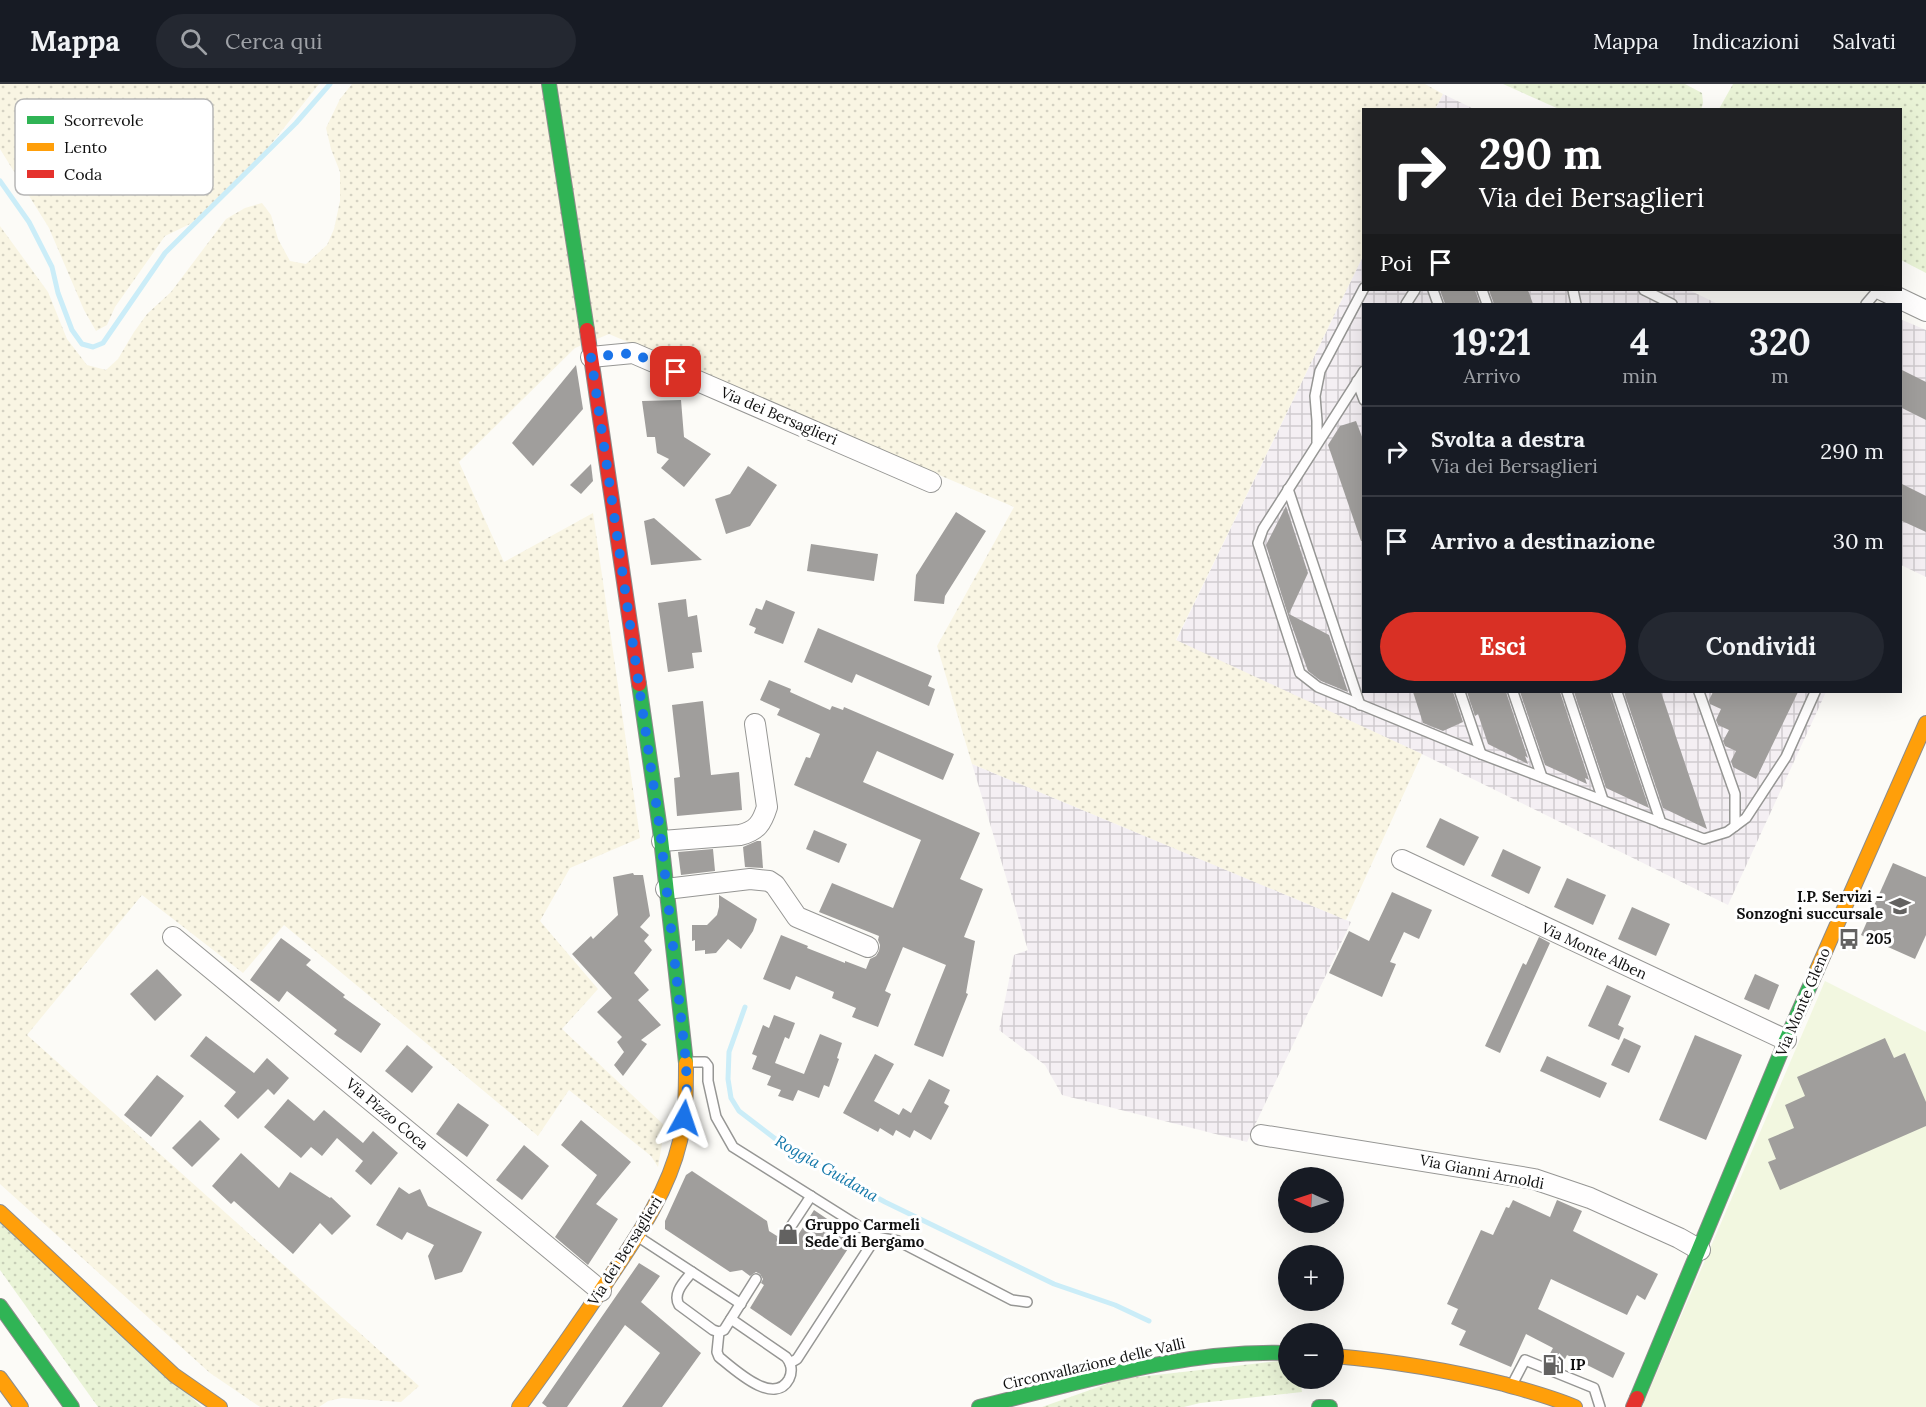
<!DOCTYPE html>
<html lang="it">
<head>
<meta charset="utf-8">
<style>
	:root { --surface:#171b24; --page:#242831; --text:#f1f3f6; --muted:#9ea1a6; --line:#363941; --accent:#d93025 }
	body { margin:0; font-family:Lora,serif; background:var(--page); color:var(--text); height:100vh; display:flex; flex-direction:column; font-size:22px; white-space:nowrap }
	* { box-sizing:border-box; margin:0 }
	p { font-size:20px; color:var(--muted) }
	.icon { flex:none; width:33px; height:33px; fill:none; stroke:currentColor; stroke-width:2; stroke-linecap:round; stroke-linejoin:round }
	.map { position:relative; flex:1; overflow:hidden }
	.panel { position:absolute; left:1362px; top:219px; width:540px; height:390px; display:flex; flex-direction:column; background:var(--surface); border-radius:0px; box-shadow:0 6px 24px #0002 }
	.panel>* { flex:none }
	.top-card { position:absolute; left:1362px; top:24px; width:540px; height:183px; border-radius:0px; box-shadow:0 6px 24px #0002; background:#202124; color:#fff; overflow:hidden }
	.needle { width:39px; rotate:273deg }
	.tools { position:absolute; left:1278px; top:1083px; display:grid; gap:12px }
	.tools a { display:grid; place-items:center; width:66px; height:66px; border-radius:50%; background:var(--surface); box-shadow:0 6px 24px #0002; font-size:30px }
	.pin { position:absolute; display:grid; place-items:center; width:51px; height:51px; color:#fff; margin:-26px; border-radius:12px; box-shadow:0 3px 9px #0006 }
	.me { position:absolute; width:66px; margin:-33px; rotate:5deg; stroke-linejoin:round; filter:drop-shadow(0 0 4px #0008) }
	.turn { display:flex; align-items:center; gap:21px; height:126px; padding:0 18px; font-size:27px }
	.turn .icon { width:78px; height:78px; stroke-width:2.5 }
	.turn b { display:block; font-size:42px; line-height:51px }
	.then { display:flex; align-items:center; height:57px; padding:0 18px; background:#0003; gap:12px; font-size:22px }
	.eta { display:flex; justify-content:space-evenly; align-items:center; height:102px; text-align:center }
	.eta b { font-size:36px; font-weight:700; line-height:42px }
	.cta { display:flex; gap:12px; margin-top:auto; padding:12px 18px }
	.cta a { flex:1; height:69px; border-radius:36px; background:var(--accent); color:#fff; font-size:24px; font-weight:700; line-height:69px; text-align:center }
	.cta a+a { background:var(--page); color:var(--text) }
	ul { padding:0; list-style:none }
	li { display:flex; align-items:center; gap:18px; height:90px; padding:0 18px; border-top:2px solid var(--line) }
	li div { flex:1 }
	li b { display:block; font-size:22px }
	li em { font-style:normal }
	header { display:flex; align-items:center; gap:36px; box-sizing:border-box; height:84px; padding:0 30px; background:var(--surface); border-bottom:2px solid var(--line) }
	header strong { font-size:28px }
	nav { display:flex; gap:33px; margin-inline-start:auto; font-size:21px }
	.search { width:420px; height:54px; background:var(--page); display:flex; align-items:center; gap:15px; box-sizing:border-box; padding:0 21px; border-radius:33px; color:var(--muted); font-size:22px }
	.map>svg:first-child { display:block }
</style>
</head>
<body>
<header>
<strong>Mappa</strong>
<div class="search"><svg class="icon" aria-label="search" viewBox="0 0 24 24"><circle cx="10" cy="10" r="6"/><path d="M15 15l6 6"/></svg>Cerca qui</div>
<nav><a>Mappa</a><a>Indicazioni</a><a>Salvati</a></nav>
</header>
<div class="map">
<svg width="1926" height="1323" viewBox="0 0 1926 1323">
	<defs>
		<pattern id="industrial-grid" width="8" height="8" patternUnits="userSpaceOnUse" patternTransform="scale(1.5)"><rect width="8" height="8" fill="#f4eff3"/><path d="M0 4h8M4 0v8" fill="none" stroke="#d0cccf"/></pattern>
		<pattern id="farmland-dots" width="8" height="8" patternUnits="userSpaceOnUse" patternTransform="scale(1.5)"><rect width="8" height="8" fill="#f9f5e3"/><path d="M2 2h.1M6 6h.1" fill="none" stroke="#d4d1c2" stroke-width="1.8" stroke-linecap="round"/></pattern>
		<pattern id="grass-dots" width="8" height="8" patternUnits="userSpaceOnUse" patternTransform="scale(1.5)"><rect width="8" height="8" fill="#e9f3d6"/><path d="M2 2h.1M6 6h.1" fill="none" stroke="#c7cfb7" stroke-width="1.8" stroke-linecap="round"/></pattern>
	</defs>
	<rect width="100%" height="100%" fill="#fcfbf7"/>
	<!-- industrial -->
	<g fill="url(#industrial-grid)">
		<path d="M1443,10L1474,25L1435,26Z"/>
		<path d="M1363,172L1364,206H1689L1718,220H1364V608H1826L1728,821L1422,670L1176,557Z"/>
		<path d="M1900,235L1926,246V493L1901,481Z"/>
		<path d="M972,680L1351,838L1247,1058L1062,1011L1045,981L999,946L1014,871L1028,866Z"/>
	</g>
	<!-- farmland -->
	<g fill="url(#farmland-dots)">
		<path d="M0,0H319L256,79L192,139L165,152L115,223L107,241L96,247L84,226L49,144L0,65Z"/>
		<path d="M352,0H1425L1443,10L1435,25L1364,26L1363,172L1176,556L1422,670L1346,836L972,680L937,562L1014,423L609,250L575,264L459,378L504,478L593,429L640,754L570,784L540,837L598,905L562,945L665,1042L658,1083L651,1072L569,1006L538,1052L284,841L243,889L142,811L27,951L419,1302L401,1318L342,1314L328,1317L319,1323H260L210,1289L0,1100V142L48,208L67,255L87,281L106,286L118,275L134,248L147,230L171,208L226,135L245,124L262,119L271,131L278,155L290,177L306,180L327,161L334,145L340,117V88L331,65L326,44L340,15Z"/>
	</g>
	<!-- grass -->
	<g fill="url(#grass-dots)">
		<path d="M1503,0H1685L1702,9L1703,19L1701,26L1559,25Z"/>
		<path d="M1733,0H1926V189L1901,176L1900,26L1719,25Z"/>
		<path d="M0,1138L202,1323H98L0,1186Z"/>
		<path d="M1288,1276V1294L1300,1295L1302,1308L1200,1319L1184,1323H1042L1121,1295Z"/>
	</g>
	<!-- pitch -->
	<path fill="#f2f7e0" d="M1825,897L1926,948V1323H1642Z"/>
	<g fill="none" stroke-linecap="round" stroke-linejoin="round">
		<!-- stream -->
		<g stroke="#cbedf8" stroke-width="5">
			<path d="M0,97L29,138L52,183L58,209L72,246L82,260L93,263L103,259L165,169L296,39L330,0"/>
			<path d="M745,923L729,968L728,995L731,1014L739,1027L790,1066L885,1118L1054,1200L1115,1221L1149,1237"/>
		</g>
	</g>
	<!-- building -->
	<g fill="#a09e9c">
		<path d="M1440,206H1475L1480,220H1445Z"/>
		<path d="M1489,206H1528L1533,220H1494Z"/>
		<path d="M576,281L583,325L533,382L512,359Z"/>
		<path d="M1900,285L1926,298V336L1900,323Z"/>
		<path d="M681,316L684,353L711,370L684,403L661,384L669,375L657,369L655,353H647L642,317Z"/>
		<path d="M1356,337L1364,358V457H1361L1328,361L1340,342Z"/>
		<path d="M591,380L593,397L581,410L570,401Z"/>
		<path d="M748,382L777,401L750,442L726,450L715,415L730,410Z"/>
		<path d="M1900,399L1926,412V448L1900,436Z"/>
		<path d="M1286,422L1308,489L1289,530L1329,551L1348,608L1321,597L1308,587L1288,531L1266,461Z"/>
		<path d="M956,428L986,447L945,512L944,520L914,517L916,491Z"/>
		<path d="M654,434L702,476L651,481L644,437Z"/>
		<path d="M811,460L878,470L874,497L807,487Z"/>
		<path d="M686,515L688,533L697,531L702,568L692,569L694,584L668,588L658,519Z"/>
		<path d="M766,516L795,528L783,560L754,549L756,544L749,541L756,524L762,526Z"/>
		<path d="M818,544L932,592L928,602L935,605L929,622L856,590L852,599L804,578Z"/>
		<path d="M769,596L791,605L790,608L830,626L832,622L843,626L844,623L954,670L943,696L877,667L863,698L980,749L960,795L983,805L964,853L975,857L966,909L968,910L943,973L914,961L946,881L903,863L885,907L891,910L878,943L852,933L856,924L832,914L834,908L796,892L790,906L763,895L781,851L808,862L807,864L845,879V877L866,885L870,875L876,872L879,867L880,861L878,856L879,852L819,828L832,799L893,824L921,756L794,701L806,673L810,674L820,650L777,631L780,625L760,616Z"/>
		<path d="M1413,608H1453L1463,638L1443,647L1423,639Z"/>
		<path d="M1467,608H1506L1528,674L1525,672L1528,680L1488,660L1478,630L1475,632Z"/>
		<path d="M1520,608H1560L1589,696L1585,694L1587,700L1545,681Z"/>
		<path d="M1574,608H1610L1649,724L1606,704Z"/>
		<path d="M1624,608H1661L1707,745L1663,724Z"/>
		<path d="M1713,608H1798L1756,695L1733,683L1731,677L1736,667L1725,662L1723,657L1729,646L1718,641L1716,636L1721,625L1710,620L1709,616Z"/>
		<path d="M703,617L711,691L739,688L742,726L677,732L674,694L680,693L672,621Z"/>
		<path d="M1440,734L1479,753L1464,782L1426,763Z"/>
		<path d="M814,746L847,760L839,779L806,765Z"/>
		<path d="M757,757H761L763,784L745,783L743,763Z"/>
		<path d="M713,765L715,787L681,791L678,768Z"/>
		<path d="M1503,765L1541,783L1529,810L1491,792Z"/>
		<path d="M1893,779L1926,793V851L1915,875L1861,851Z"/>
		<path d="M633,789L634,791H643L650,832L640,843L649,851L644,857L652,866L634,889L649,906L638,916L661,941L641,956L647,960L623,992L614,981L624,968L617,958L622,953L597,928L612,914L572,870L591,852L593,855L618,831L613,793Z"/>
		<path d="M1567,794L1606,811L1593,841L1554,823Z"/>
		<path d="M1392,808L1432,826L1419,855L1404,848L1390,878L1396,880L1382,913L1329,889L1349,847L1369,857Z"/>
		<path d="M719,811L757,835L753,847L741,865L728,855L716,869L705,870V866L695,867V856L692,857V841H707L717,831L719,823Z"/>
		<path d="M1632,823L1670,840L1656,872L1618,855Z"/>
		<path d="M1539,853L1550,859L1500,969L1485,962L1523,879L1526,881Z"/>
		<path d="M281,854L311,876L306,881L345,911L343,913L381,940L361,969L334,950L337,946L287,907L279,918L250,896Z"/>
		<path d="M157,885L182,911L155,937L130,910Z"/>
		<path d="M1755,890L1779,901L1769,926L1744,915Z"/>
		<path d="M1607,901L1631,912L1618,941L1624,944L1619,956L1588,942Z"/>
		<path d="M774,931L795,939L789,955L785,953L775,979L804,990L820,950L842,959L837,974L839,975L829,1003L824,1001L819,1014L798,1006L793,1017L778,1012L781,1006L767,1001L771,992L752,985L757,972L752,970L763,941L769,944Z"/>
		<path d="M1695,951L1742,971L1706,1056L1659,1036Z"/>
		<path d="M206,952L254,989L267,974L289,994L274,1011L268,1005L238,1035L224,1022L236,1008L190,972Z"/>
		<path d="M1624,954L1641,962L1629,989L1611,981Z"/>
		<path d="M1885,954L1894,974L1905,969L1926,1018V1042L1780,1106L1768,1078L1776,1075L1768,1055L1794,1044L1785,1021L1805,1012L1797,993Z"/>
		<path d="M407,961L433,983L412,1009L385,987Z"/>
		<path d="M875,970L894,980L874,1017L899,1031L903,1024L911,1029L929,995L950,1006L944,1019L949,1022L931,1056L914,1046L910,1054L896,1046L893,1052L880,1044L878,1048L843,1029Z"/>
		<path d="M1547,972L1607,999L1600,1014L1540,987Z"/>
		<path d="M157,991L184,1012L151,1053L124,1031Z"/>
		<path d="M288,1015L314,1037L324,1026L363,1059L373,1047L398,1069L371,1101L355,1087L363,1077L337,1054L322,1072L311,1063L301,1074L264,1043Z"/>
		<path d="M458,1019L489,1041L467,1073L436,1050Z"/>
		<path d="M200,1036L220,1055L192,1083L172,1064Z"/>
		<path d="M581,1036L631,1078L596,1120L618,1135L588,1181L555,1153L597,1091L561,1061Z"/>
		<path d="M524,1061L549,1082L522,1116L496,1096Z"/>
		<path d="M241,1069L279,1104L290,1088L330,1114L331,1113L351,1132L332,1151L320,1139L293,1170L234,1117L231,1120L212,1102Z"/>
		<path d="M692,1087L767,1137L769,1147L777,1152L776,1158L779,1162H784L788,1160L791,1162L814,1126L855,1154L791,1252L750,1224L764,1201L761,1199L763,1195L760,1190L756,1188L750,1192L742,1186L730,1188L665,1145V1137L686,1091Z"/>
		<path d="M399,1103L409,1110L420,1105L428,1122L482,1148L462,1188L435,1196L428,1172L434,1161L407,1148L402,1156L376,1141Z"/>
		<path d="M1513,1116L1550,1133L1557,1116L1582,1127L1573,1147L1658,1190L1645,1216L1637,1211L1627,1231L1551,1195L1538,1225L1625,1269L1613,1294L1567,1271L1561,1283L1546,1277L1553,1264L1526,1250L1511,1283L1459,1261L1466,1247L1451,1240L1458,1225L1447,1220L1481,1146L1493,1151L1506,1123L1509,1124Z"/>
		<path d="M639,1179L660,1192L641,1218L701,1269L662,1323H622L660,1269L625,1241L567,1323H547L542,1319Z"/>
	</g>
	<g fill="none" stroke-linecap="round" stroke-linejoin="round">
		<defs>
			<g id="lane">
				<path d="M1433,206L1438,220"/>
				<path d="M1482,206L1487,220"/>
				<path d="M1573,206L1576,220"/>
				<path d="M1644,206L1672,220"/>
				<path d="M1406,220L1415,206"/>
				<path d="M1866,220L1878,206"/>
				<path d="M1364,287L1263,445L1258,459L1300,589L1318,603L1481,670L1704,755L1727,748L1746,734L1786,673L1815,608"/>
				<path d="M1357,297L1364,316"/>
				<path d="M1317,358V337L1315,312L1320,287L1364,204"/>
				<path d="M1288,405L1360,621"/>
				<path d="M1460,608L1481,670"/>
				<path d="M1513,608L1542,693"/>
				<path d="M1567,608L1603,716"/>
				<path d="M1617,608L1661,739"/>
				<path d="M1699,608L1735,710V742"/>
				<path d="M688,978H705L708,982V997L716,1033L733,1063L876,1153L797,1275L790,1279"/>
				<path d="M876,1153L898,1157L1012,1216L1027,1218"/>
				<path d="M640,1154L741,1220"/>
				<path d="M782,1156L811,1112"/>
				<path d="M692,1188C685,1197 672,1209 679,1221L713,1246L719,1248L724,1246L756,1195"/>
				<path d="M719,1248L717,1268L719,1273C734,1285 774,1323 789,1295C793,1287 791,1279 786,1273L731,1235"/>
				<path d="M1514,1297L1525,1276L1594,1304L1600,1323"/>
			</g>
			<g id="street">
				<path d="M1882,206L1926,227"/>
				<path d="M591,273L633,269L931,398"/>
				<path d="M662,757L740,751C757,747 762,739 767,723L755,640"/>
				<path d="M1402,776L1786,956"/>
				<path d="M666,805L750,795L769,797L775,801L797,833L868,863"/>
				<path d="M173,853L601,1207"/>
				<path d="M1261,1051L1534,1095L1590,1114L1679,1154L1700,1166"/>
			</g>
			<g id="fast">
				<path d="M549,0L587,246"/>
				<path d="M639,600L660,746L686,979"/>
				<path d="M0,1222L72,1323"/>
				<path d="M1637,1314L1786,956L1817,886"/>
				<path d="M979,1323C1082,1298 1180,1266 1288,1269"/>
				<path d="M1319,1323H1330"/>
			</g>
			<g id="slow">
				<path d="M1817,886L1926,639"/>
				<path d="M0,1128L174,1291L220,1323"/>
				<path d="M1334,1272C1392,1277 1448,1286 1504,1300C1528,1307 1552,1313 1575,1323"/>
				<path d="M0,1294L21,1323"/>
				<path d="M519,1323C549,1282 578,1241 606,1199C636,1154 668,1109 680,1057C686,1031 686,1005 686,979"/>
			</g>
			<g id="jam">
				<path d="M587,246L639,600"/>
				<path d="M1633,1323L1637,1314"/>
			</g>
		</defs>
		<!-- lane casing -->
		<use href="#lane" stroke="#969694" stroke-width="12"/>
		<!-- street casing -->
		<use href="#street" stroke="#969694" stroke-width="22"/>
		<!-- fast casing -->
		<use href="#fast" stroke="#8d8c8b" stroke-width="16"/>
		<!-- slow casing -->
		<use href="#slow" stroke="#8d8c8b" stroke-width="16"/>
		<!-- jam casing -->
		<use href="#jam" stroke="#8d8c8b" stroke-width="16"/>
		<!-- lane -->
		<use href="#lane" stroke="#fffefe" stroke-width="9"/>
		<!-- street -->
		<use href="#street" stroke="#fffefe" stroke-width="20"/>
		<!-- fast -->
		<use href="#fast" stroke="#30b455" stroke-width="14"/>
		<!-- slow -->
		<use href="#slow" stroke="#ff9f0a" stroke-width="14"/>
		<!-- jam -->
		<use href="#jam" stroke="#e5322d" stroke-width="14"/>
	</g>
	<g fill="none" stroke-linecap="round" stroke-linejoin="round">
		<!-- route -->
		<path stroke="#1a73e8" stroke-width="10" stroke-dasharray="0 18" d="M676,288L633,269L591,273L660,746L686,978L687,1016L684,1034"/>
	</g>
	<!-- icons -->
	<defs>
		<symbol id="school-bare" viewBox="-9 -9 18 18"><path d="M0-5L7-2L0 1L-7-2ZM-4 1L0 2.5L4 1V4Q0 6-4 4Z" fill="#636261" stroke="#fff" stroke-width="2.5" paint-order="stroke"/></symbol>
		<symbol id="bus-bare" viewBox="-9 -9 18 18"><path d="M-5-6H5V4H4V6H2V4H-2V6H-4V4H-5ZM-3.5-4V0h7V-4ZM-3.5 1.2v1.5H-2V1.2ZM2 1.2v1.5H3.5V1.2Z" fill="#636261" stroke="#fff" stroke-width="2.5" paint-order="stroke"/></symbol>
		<symbol id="shop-bare" viewBox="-9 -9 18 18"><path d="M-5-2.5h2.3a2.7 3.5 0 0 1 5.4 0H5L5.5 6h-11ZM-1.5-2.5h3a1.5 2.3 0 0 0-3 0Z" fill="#636261" stroke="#fff" stroke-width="2.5" paint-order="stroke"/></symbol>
		<symbol id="fuel-bare" viewBox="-9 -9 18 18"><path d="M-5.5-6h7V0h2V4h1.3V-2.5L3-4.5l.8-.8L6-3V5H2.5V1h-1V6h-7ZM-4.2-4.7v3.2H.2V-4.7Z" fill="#636261" stroke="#fff" stroke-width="2.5" paint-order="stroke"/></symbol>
	</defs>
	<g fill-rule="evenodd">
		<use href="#school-bare" x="1885" y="807" width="30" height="30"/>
		<use href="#bus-bare" x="1834" y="840" width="30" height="30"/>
		<use href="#shop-bare" x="773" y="1135" width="30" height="30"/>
		<use href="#fuel-bare" x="1538" y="1266" width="30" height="30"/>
	</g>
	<g text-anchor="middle" stroke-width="6" stroke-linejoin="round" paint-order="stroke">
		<!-- street labels -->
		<g font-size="15" fill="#101010" stroke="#fff">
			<text transform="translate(779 332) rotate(23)" y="5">Via dei Bersaglieri</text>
			<text transform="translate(1594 867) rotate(25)" y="5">Via Monte Alben</text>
			<text transform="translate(1803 918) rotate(-67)" y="5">Via Monte Gleno</text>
			<text transform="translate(387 1030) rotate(40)" y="5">Via Pizzo Coca</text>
			<text transform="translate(1482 1088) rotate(11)" y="5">Via Gianni Arnoldi</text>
			<text transform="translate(625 1167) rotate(-58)" y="5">Via dei Bersaglieri</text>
			<text transform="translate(1094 1280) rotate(-13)" y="5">Circonvallazione delle Valli</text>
		</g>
		<!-- poi labels -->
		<g font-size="15" font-weight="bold" fill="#101010" stroke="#fff" text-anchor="start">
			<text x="1883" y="818" text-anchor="end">I.P. Servizi -<tspan x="1883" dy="17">Sonzogni succursale</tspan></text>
			<text x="1866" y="860">205</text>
			<text x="805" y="1146">Gruppo Carmeli<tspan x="805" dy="17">Sede di Bergamo</tspan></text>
			<text x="1570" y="1286">IP</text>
		</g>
		<!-- water labels -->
		<g font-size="16" font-style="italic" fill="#1377a9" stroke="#fff">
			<text transform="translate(827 1084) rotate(30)" y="6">Roggia Guidana</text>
		</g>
	</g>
	<!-- legend -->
	<rect x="15" y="15" width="198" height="96" rx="9" fill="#fff" stroke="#b7b7b7" stroke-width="1.5"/>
	<rect x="27" y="32" width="27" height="8" fill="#30b455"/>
	<rect x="27" y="59" width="27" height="8" fill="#ff9f0a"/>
	<rect x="27" y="86" width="27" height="8" fill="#e5322d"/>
	<g font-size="16" fill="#101010">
		<text x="64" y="42">Scorrevole</text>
		<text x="64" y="69">Lento</text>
		<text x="64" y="96">Coda</text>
	</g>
</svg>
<div class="tools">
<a><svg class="needle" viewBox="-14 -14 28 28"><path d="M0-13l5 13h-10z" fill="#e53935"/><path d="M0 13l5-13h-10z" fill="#9ea1a6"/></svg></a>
<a>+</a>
<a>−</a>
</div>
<div class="pin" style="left:676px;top:288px;background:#d93025"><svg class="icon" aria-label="arrive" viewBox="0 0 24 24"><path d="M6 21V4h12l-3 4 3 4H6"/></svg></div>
<svg class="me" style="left:684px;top:1034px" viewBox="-20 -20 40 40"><path d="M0-17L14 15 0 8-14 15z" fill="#1a73e8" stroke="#fff" stroke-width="4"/></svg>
<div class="top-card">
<div class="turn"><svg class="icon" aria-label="right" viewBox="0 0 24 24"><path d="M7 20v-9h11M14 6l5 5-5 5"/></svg><div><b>290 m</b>Via dei Bersaglieri</div></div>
<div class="then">Poi<svg class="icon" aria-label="arrive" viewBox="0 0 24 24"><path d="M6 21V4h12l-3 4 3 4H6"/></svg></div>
</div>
<section class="panel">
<div class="eta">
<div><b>19:21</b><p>Arrivo</p></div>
<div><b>4</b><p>min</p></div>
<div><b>320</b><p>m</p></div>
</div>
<ul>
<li><svg class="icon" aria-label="right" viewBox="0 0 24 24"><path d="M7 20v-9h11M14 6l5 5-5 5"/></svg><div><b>Svolta a destra</b><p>Via dei Bersaglieri</p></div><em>290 m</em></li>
<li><svg class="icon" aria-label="arrive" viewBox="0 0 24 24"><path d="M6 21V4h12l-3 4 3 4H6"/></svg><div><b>Arrivo a destinazione</b></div><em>30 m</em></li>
</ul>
<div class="cta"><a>Esci</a><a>Condividi</a></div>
</section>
</div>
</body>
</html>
